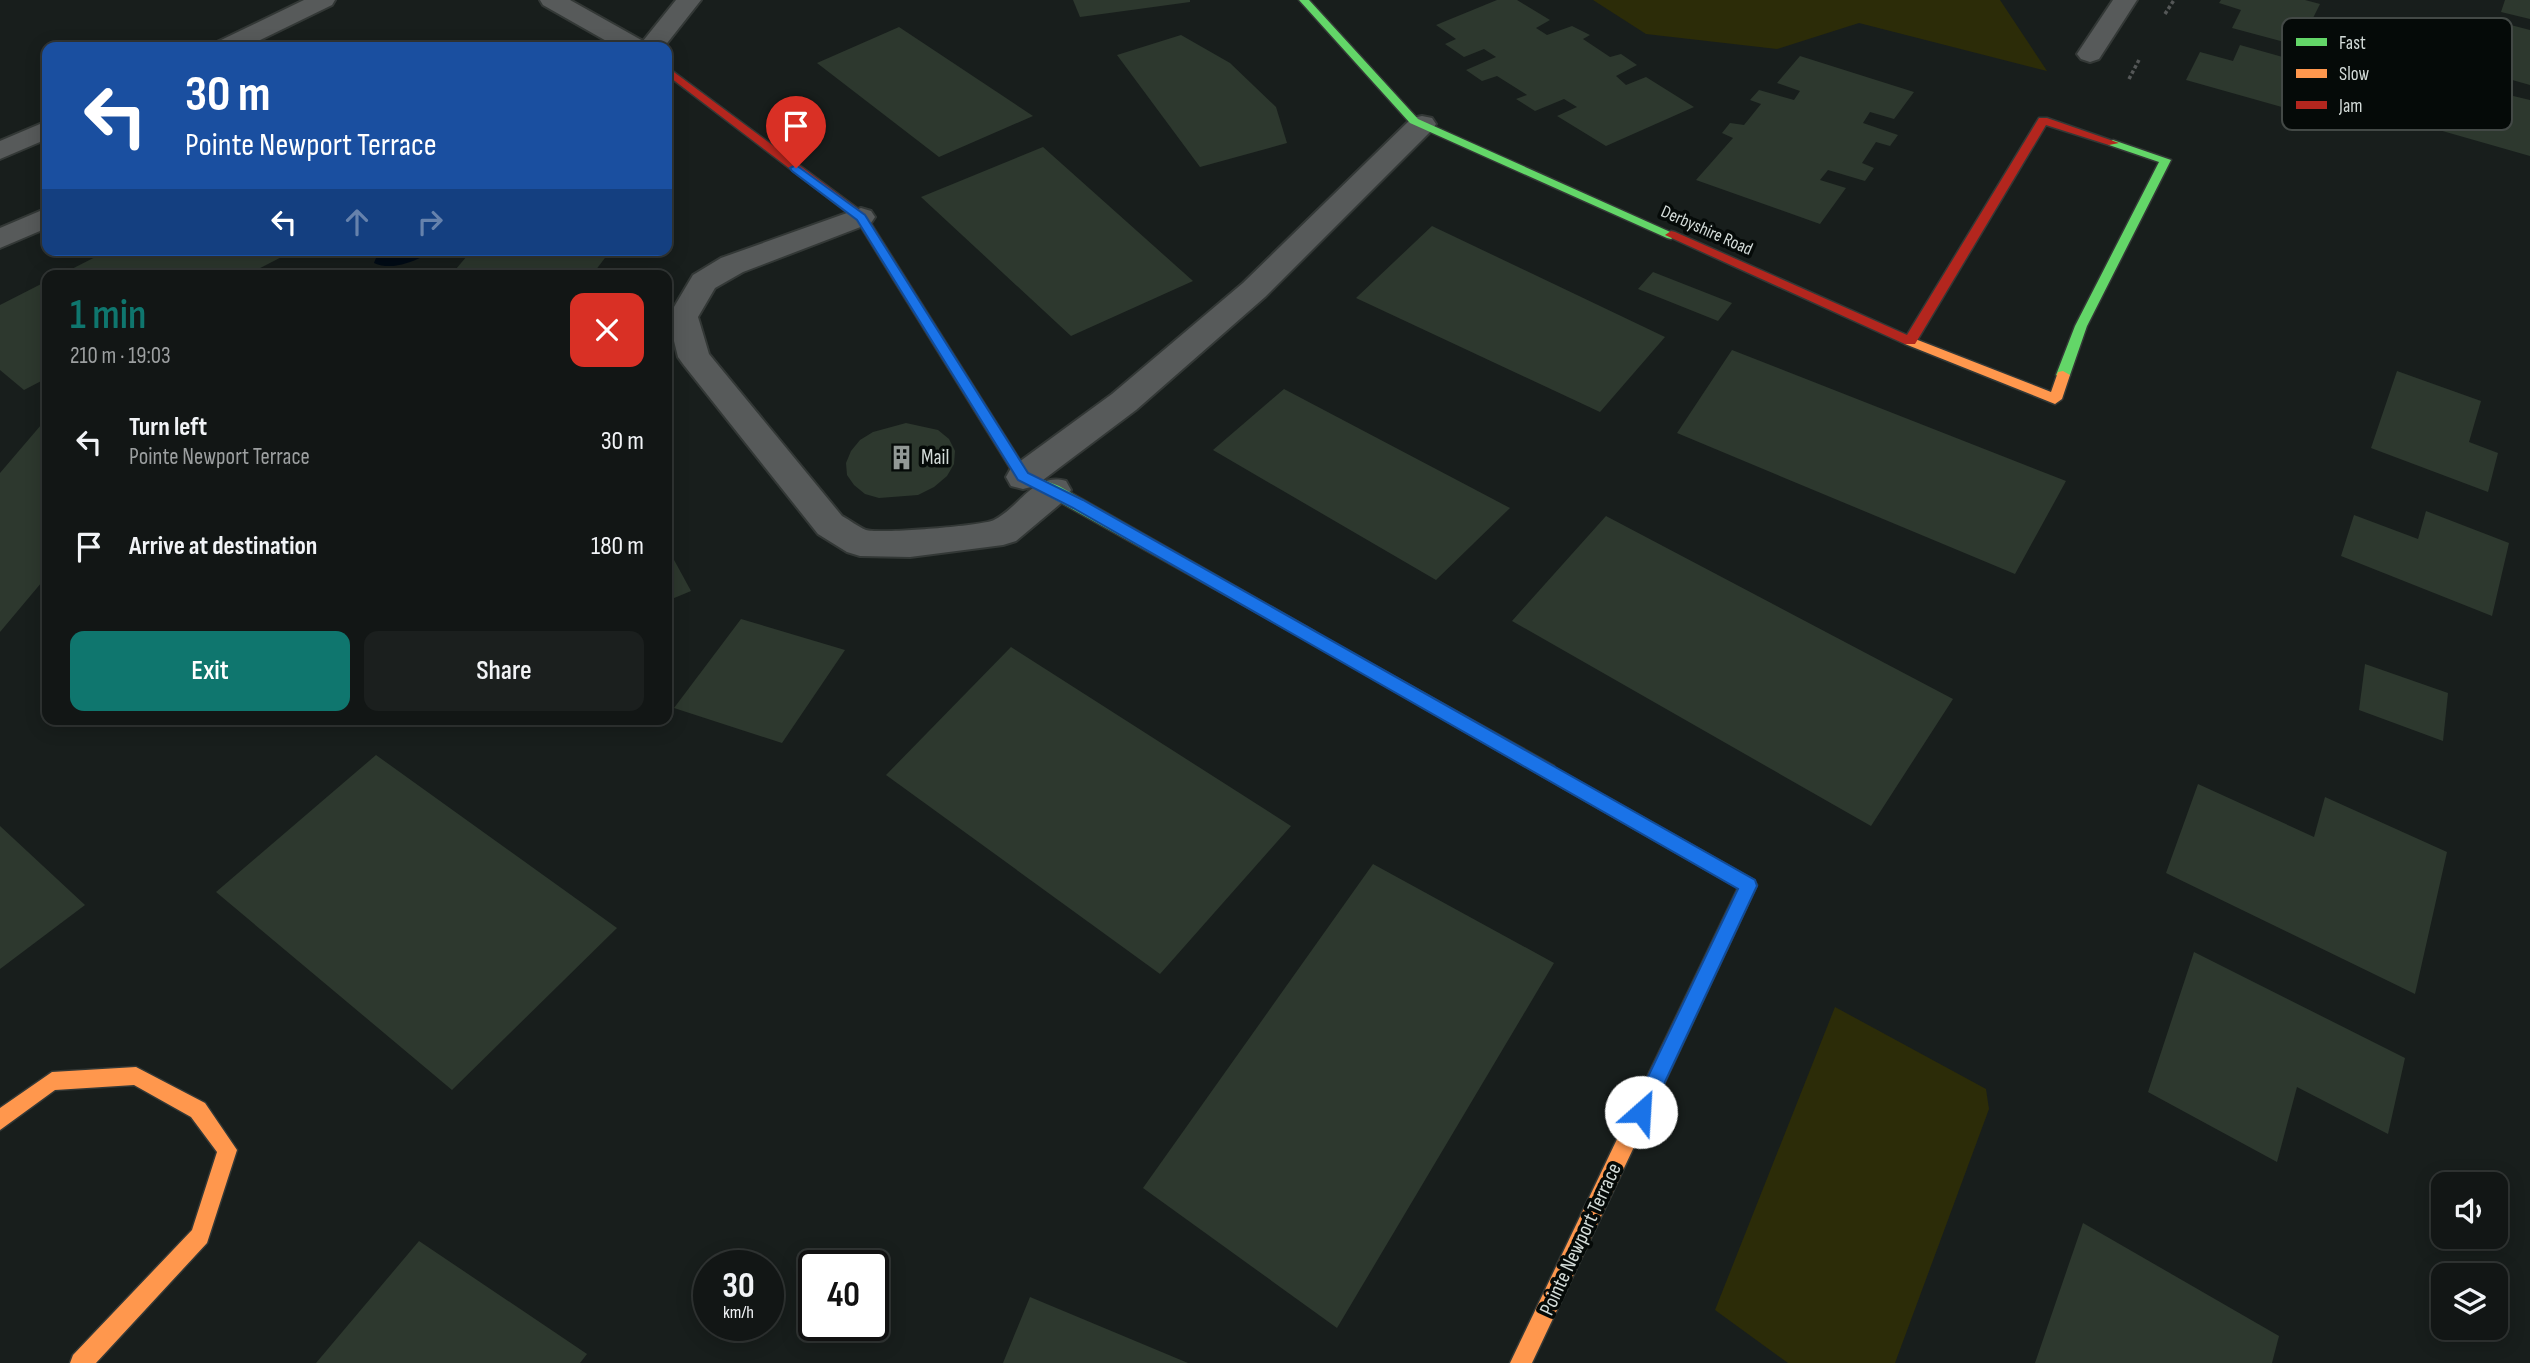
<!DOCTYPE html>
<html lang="en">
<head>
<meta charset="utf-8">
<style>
	:root { --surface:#121615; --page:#1b1f1e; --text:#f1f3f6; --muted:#9c9fa0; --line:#313534; --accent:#0f766e }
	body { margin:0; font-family:"Sofia Sans Condensed",sans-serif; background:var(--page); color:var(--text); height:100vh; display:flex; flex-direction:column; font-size:26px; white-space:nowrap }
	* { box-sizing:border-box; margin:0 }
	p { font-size:23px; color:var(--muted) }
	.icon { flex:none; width:38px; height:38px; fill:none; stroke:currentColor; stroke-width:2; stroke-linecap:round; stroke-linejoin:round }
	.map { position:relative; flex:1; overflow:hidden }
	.sheet { position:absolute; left:42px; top:270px; width:630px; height:455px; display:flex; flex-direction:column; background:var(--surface); border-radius:14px; box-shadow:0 4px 18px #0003,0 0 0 2px var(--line) }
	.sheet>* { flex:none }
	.banner { position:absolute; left:42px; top:42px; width:630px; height:214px; border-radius:14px; box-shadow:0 4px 18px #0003,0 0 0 2px var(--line); background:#1a4fa0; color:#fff; overflow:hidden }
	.buttons { position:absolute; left:2431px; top:1172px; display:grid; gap:14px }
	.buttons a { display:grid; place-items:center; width:77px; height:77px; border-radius:14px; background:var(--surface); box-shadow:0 4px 18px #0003,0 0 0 2px var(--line); font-size:35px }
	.speed { position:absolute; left:693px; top:1250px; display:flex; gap:14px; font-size:35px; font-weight:700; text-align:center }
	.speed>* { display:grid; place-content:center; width:91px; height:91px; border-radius:50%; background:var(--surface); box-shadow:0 4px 18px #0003,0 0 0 2px var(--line); line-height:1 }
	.speed small { font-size:18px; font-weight:400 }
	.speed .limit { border:4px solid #111; border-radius:10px; background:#fff; color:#111 }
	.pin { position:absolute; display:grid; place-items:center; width:60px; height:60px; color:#fff; margin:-72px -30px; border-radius:50% 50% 50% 0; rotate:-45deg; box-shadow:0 0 7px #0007 }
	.pin .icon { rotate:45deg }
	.me { position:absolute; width:77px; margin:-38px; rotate:26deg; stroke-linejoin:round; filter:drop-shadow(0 0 5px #0008) }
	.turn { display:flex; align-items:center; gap:24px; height:147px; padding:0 28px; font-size:32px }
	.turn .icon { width:91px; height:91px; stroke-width:2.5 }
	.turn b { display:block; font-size:49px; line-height:60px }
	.lanes { display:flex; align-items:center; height:66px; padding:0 28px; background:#0003; justify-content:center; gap:35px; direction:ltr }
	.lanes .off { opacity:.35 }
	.round { display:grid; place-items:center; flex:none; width:74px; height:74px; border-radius:14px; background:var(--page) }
	.headline { display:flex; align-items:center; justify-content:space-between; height:119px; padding:0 28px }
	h1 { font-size:42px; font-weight:600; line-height:52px; color:var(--accent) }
	.primary-button { display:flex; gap:14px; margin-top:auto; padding:14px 28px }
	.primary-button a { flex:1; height:80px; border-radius:14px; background:var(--accent); color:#fff; font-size:28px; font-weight:600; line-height:80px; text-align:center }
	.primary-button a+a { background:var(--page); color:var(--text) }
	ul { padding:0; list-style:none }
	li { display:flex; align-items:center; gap:21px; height:105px; padding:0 28px }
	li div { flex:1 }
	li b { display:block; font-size:26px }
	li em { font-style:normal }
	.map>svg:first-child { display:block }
</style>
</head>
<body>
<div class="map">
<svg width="2530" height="1363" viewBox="0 0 2530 1363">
	<rect width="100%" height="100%" fill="#181e1c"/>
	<!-- green -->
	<g fill="#2c2c08">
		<path d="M1593,0H2000L2047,71L1859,23L1777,49L1646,34Z"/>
		<path d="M1835,1007L1986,1089L1989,1109L1895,1363H1788L1715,1310Z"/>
	</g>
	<!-- water -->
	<path fill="#020c17" d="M379,250H424L422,257C407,264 390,270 374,263Z"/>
	<!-- building -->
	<g fill="#2d382e">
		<path d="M1073,0H1190V2L1080,17Z"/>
		<path d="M1497,0H1517L1550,20L1536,28L1547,35L1572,26L1590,35L1583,39L1610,57L1621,54L1637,65L1616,76L1626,85L1646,77L1694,107L1606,146L1557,116L1577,107L1564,99L1535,111L1516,99L1527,95L1497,76L1482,81L1466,70L1496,57L1484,49L1464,57L1445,44L1456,39L1436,25Z"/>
		<path d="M2221,0H2305L2320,4L2299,46L2232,28L2241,10L2219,3Z"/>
		<path d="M2505,0H2530V19L2501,12Z"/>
		<path d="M2499,22L2530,30V85L2459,65L2467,42L2490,48Z"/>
		<path d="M899,27L1033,116L939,157L817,63Z"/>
		<path d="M1181,35L1230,63L1276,107L1287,143L1200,167L1117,55Z"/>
		<path d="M2240,45L2314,66L2296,111L2186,80L2200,52L2233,61Z"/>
		<path d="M1800,56L1914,92L1894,119L1870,112L1863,123L1898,135L1890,146L1876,142L1862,163L1874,168L1865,181L1828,170L1820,180L1846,188L1820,224L1696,180L1733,138L1722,133L1730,123L1744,125L1761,104L1750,100L1759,90L1794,100L1800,91L1777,83Z"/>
		<path d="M2427,90L2506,112L2509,95L2530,100V156L2418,124Z"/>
		<path d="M1043,147L1193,281L1071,336L921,197Z"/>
		<path d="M1432,226L1665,337L1600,412L1356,298Z"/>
		<path d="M109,250H295L247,275H60Z"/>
		<path d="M472,250H611L592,275H451Z"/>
		<path d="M1653,272L1732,303L1718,321L1638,289Z"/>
		<path d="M47,281V378L24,390L0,370V305Z"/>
		<path d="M1732,350L2066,481L2015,574L1677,433Z"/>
		<path d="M2397,371L2481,401L2469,442L2498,453L2488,492L2371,448Z"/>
		<path d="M1284,389L1510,508L1436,580L1213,450Z"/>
		<path d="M47,418V576L0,632V473Z"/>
		<path d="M906,423L938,430L949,439L955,451L954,464L947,476L934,487L918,495L879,498L865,494L854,485L847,475L846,463L851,451L860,440L873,432Z"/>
		<path d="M2426,511L2509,543L2492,616L2341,556L2354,515L2418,539Z"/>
		<path d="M1606,516L1953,699L1871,826L1512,621Z"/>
		<path d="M667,547L691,591L667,601Z"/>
		<path d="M741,619L845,650L782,743L674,708Z"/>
		<path d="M1011,647L1291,826L1160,974L886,775Z"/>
		<path d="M2365,664L2448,693L2443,741L2359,710Z"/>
		<path d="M376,755L617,928L452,1090L216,892Z"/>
		<path d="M2198,784L2314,837L2325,797L2447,852L2415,994L2166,873Z"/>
		<path d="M0,826L85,905L0,969Z"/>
		<path d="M1373,864L1554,963L1337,1328L1143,1188Z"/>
		<path d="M2194,952L2405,1058L2388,1134L2297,1087L2277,1162L2148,1092Z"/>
		<path d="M2083,1223L2279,1336L2272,1363H2035Z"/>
		<path d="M419,1241L587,1354L580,1363H316Z"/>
		<path d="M1030,1297L1188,1363H1003Z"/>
	</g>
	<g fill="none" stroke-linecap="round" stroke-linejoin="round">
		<defs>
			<g id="street">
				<path d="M304,0H335L332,5L246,47H213L217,42Z"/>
				<path d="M540,0H570L643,41L676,0H701L664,47H617L543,5Z"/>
				<path d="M2113,0H2137L2099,59L2090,62L2081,59L2077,54Z"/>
				<path d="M1422,116L1432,118L1436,124L1432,130L1265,297L1136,410L1035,486L1023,489L1011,486L1006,477L1011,468L1112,394L1243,283L1412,118Z"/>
				<path d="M47,121V139L0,159V141Z"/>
				<path d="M47,208V228L0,248V228Z"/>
				<path d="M861,208L871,211L875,217L871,223L743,272L715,288L698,317L709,354L842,516C850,520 858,527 866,530C879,534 982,526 994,520C1020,507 1034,472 1066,481L1071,490L1066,499L1016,541L1003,545L910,557L860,556L847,552L818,534L683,364L678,357L668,317L693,275L721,258Z"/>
			</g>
			<g id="fast">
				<path d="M1299,0H1309L1418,119L1677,235L1671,239L1667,238L1410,123Z"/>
				<path d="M2113,140L2171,160L2087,326L2070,375L2063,379L2056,375L2075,326L2159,162L2109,145L2107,143Z"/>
				<path d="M1036,477L1059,486L1314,631L1317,635L1314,639H1304L1031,486L1029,482Z"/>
			</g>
			<g id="slow">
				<path d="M1910,337L2051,392L2058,372L2063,371L2070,375L2062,399L2055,404L1905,344L1904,341Z"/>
				<path d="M1309,629L1554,766L1556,771L1554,776L1548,778L1542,776L1304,639L1301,635L1304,631Z"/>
				<path d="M136,1067L205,1103L237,1150L207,1243L96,1363H70L73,1355L192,1230L217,1152L191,1117L134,1085L55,1090L0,1130V1108L52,1072Z"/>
				<path d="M1648,1087L1655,1089L1658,1096L1532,1363H1510L1641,1089Z"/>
			</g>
			<g id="jam">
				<path d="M667,67L865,214L1028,473L1041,478L1043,482L1041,486L1036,487L1018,481L856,219L667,75Z"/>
				<path d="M2039,118H2047L2119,143L2109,145L2046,125L1915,344H1905L1665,235L1671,231L1675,232L1907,335Z"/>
				<path d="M1548,764L1754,880L1757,885L1655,1103L1648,1105L1641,1103L1638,1096L1738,888L1542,776L1540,771L1542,766Z"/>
			</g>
		</defs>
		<!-- street casing -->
		<use href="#street" stroke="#333836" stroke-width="4"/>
		<!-- fast casing -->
		<use href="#fast" stroke="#333836" stroke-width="3"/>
		<!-- slow casing -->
		<use href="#slow" stroke="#333836" stroke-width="3"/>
		<!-- jam casing -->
		<use href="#jam" stroke="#333836" stroke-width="3"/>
		<!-- path -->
		<g stroke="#545757" stroke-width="3.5" stroke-dasharray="3.5 2.5" stroke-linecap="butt">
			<path d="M2165,14L2174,0"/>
			<path d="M2129,79L2140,58"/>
		</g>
		<!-- street -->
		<use href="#street" fill="#575a5a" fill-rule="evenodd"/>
		<!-- fast -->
		<use href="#fast" fill="#63d668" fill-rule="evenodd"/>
		<!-- slow -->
		<use href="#slow" fill="#ff974d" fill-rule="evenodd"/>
		<!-- jam -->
		<use href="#jam" fill="#b3261e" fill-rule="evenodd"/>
	</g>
	<!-- route -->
	<path fill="#1a73e8" stroke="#114b97" stroke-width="2" d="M796,165L865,215L1028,473L1083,500L1755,880L1757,886L1648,1118L1641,1121L1634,1118L1631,1112L1738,889L1073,508L1018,480L857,220L792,171L790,168Z"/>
	<!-- icons -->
	<defs>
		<symbol id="building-bare" viewBox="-9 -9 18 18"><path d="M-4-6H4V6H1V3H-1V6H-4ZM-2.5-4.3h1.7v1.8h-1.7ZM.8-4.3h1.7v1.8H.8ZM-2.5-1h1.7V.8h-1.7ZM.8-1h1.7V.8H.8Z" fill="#929996" stroke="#050a08" stroke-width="2.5" paint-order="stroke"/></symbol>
	</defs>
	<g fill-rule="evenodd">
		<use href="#building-bare" x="884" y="440" width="35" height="35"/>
	</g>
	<g text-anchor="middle" stroke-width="7" stroke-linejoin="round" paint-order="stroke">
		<!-- far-street labels -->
		<g font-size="18" fill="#d3dbd8" stroke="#050a08">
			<text transform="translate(1707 230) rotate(24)" y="6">Derbyshire Road</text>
		</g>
		<!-- poi labels -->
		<g font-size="21" fill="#d3dbd8" stroke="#050a08" text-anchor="start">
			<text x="921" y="464">Mail</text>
		</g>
		<!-- street labels -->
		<g font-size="21" fill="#d3dbd8" stroke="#050a08">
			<text transform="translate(1580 1239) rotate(-65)" y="7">Pointe Newport Terrace</text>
		</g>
	</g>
	<!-- legend -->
	<rect x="2282" y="18" width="230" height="112" rx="10" fill="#050a08" stroke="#434946" stroke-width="2"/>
	<rect x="2296" y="38" width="31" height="8" fill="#63d668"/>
	<rect x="2296" y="69" width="31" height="9" fill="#ff974d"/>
	<rect x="2296" y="101" width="31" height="8" fill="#b3261e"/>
	<g font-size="19" fill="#d3dbd8">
		<text x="2339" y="49">Fast</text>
		<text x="2339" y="80">Slow</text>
		<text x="2339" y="112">Jam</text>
	</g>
</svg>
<div class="buttons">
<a><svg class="icon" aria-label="sound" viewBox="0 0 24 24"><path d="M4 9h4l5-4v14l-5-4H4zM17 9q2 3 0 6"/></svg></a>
<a><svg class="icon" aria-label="layers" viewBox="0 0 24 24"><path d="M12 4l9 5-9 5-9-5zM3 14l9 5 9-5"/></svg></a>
</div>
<div class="speed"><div>30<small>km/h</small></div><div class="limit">40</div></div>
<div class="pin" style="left:796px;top:168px;background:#d93025"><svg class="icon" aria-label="arrive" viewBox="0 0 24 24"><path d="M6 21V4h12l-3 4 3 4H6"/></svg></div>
<svg class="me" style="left:1641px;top:1112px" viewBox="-20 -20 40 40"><circle r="19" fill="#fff"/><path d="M0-13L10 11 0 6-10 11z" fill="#1a73e8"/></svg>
<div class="banner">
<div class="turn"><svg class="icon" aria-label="left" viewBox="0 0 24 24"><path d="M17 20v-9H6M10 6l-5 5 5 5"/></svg><div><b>30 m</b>Pointe Newport Terrace</div></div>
<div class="lanes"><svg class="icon" aria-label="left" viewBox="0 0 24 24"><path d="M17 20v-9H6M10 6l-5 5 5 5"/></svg><svg class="icon off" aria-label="ahead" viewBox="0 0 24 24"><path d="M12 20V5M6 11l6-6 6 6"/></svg><svg class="icon off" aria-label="right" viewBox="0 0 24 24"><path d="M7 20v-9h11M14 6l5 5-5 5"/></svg></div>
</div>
<section class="sheet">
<div class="headline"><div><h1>1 min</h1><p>210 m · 19:03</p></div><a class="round" style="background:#d93025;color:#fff"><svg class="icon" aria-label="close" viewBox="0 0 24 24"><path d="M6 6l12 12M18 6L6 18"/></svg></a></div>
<ul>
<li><svg class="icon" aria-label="left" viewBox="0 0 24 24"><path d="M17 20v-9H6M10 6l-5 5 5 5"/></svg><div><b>Turn left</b><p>Pointe Newport Terrace</p></div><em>30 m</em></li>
<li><svg class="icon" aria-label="arrive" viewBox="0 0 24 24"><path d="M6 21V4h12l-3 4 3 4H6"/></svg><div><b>Arrive at destination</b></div><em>180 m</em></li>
</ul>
<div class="primary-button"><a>Exit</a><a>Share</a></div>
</section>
</div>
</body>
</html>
